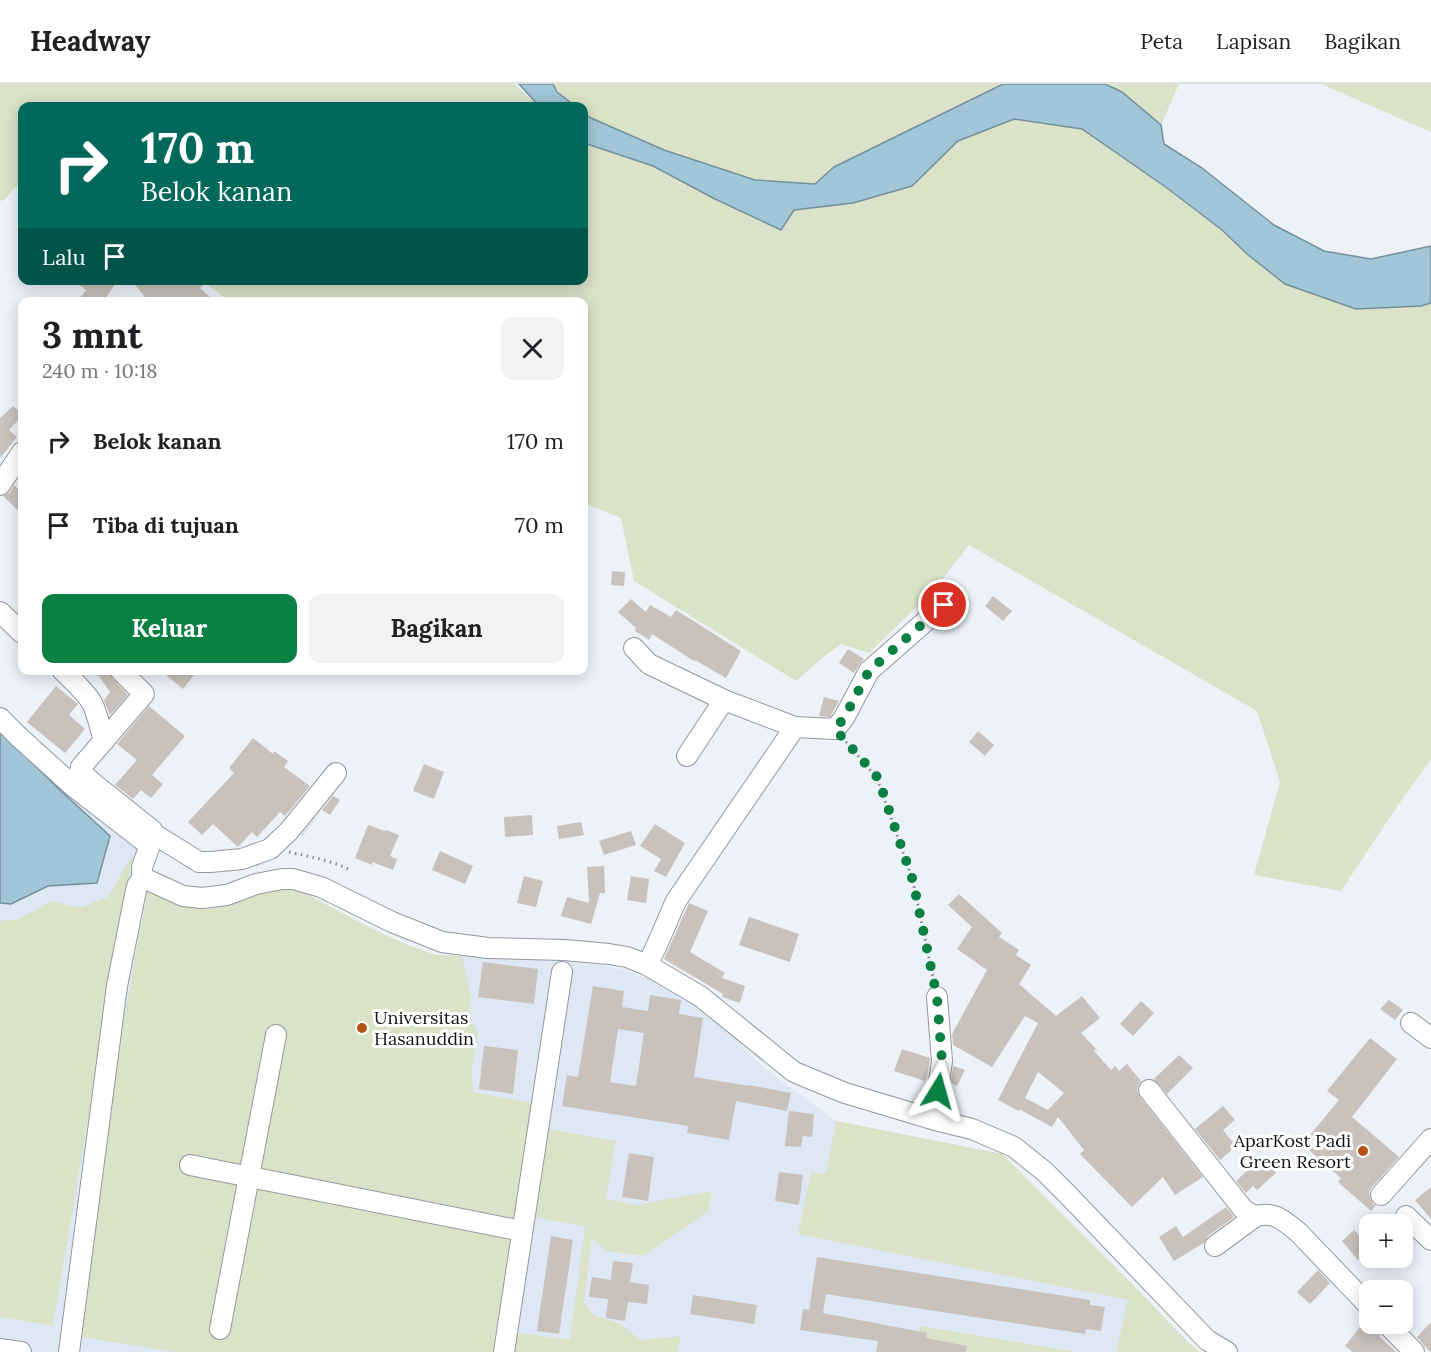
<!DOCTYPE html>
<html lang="id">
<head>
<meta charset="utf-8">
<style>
	:root { --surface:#fff; --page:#f2f2f2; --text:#202124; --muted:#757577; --line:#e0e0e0; --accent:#0b8043 }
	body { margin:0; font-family:Lora,serif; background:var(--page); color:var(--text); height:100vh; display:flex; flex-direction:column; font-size:22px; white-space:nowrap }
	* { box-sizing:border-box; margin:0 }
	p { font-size:20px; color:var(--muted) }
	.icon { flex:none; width:33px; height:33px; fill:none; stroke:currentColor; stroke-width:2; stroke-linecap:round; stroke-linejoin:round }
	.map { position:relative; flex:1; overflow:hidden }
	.sheet { position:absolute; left:18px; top:213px; width:570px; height:378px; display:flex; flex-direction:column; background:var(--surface); border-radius:12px; box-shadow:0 3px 15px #0003 }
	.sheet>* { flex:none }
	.banner { position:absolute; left:18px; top:18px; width:570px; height:183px; border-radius:12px; box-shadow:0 3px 15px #0003; background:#00695c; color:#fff; overflow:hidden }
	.buttons { position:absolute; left:1359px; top:1130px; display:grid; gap:12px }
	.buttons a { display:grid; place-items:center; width:54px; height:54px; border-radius:12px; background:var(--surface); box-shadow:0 3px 15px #0003; font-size:30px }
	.pin { position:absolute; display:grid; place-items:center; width:51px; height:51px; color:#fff; margin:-26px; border:3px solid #fff; border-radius:50%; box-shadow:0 2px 6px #0007 }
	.me { position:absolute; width:66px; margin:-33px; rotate:8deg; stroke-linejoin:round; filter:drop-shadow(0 0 4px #0008) }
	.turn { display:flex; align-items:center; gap:21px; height:126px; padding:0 24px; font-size:27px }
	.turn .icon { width:78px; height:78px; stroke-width:2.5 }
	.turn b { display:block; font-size:42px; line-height:51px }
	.then { display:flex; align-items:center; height:57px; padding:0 24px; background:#0003; gap:12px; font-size:22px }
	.round { display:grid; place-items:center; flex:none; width:63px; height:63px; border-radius:12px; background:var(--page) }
	.summary { display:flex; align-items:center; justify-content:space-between; height:102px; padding:0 24px }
	h1 { font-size:36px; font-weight:800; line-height:45px }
	.action { display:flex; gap:12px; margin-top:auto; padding:12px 24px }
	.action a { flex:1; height:69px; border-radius:12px; background:var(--accent); color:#fff; font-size:24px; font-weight:800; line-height:69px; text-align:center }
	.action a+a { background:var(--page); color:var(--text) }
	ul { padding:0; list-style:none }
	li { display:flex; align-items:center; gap:18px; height:84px; padding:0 24px }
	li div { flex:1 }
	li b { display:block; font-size:22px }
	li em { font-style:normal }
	header { display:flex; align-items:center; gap:36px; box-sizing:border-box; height:84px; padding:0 30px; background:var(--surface); border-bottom:2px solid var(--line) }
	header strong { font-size:28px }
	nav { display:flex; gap:33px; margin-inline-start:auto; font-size:21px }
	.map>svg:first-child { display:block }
</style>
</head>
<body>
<header>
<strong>Headway</strong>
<nav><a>Peta</a><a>Lapisan</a><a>Bagikan</a></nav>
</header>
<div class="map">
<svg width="1431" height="1268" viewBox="0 0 1431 1268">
	<rect width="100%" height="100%" fill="#ecf2f8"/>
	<!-- built -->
	<path fill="#dde8f4" d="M0,625L23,649L145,749L137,765L129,805L147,808L182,822L210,825L227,822L254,811L287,804L312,813L367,843L405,860L436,871L580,878L621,885L662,900L713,932L764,984L836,1037L1002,1070L1132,1200L1185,1255L1200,1268H0Z"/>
	<!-- green -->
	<g fill="#dae2c7">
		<path d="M0,0H514L538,22H22V96L4,116L0,117Z"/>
		<path d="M553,0H1005L834,83L815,100L756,96L664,66L590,34L584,29V22C571,22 559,11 553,0Z"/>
		<path d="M1105,0H1179L1161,41L1122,8Z"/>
		<path d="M1321,0H1431V48Z"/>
		<path d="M1015,35L1082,45L1167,104L1222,146L1247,170L1285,200L1356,225L1421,222L1431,219V675L1394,727L1341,807L1254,791L1280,698L1257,627L969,461L933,507L869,569L841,560L822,574L796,597L634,497L621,434L584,419V218L229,217L202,197L584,196V59L653,82L715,115L781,146L794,126L853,119L912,102L958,57Z"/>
		<path d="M133,769L53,1242L0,1233V837L19,835L51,817L81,824L109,812Z"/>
		<path d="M287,804L298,806L312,813L367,842L405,860L436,871L462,872L471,912L470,933L478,950L472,986L473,1008L537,1020L495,1268H175L76,1252L101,1067L147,808L182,822L210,825L227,822L254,811Z"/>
		<path d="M836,1037L1002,1070L1132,1200L1185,1255L1200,1268H1116L1128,1216L798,1150L811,1088L826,1090Z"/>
		<path d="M548,1045L616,1057L606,1115L636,1121L712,1107L709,1127L644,1172L607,1167L592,1155L584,1219L595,1232L619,1239L631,1249L642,1256L681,1252L678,1268H511L514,1248L570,1256L585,1142L532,1133Z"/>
		<path d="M920,1242L1077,1268H913Z"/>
	</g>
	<!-- water -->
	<g fill="#a0c6d7" stroke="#75909d" stroke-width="1.5">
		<path d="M519,0H553L557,8L575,22H539Z"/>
		<path d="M1003,0H1105L1122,8L1161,41L1164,60L1202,84L1274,141L1324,167L1371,175L1431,162V219L1421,222L1356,225L1285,200L1247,170L1222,146L1167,104L1082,45L1014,35L958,57L912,102L853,119L794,126L781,146L715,115L653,82L584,59V29L591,34L664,66L755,96L815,100L834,83Z"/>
		<path d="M0,647L61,707L110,752L97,799L48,802L11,820L0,819Z"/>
	</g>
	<!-- building -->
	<g fill="#c8c1bc" fill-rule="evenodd">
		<path d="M72,196H118L103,218H77L86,206Z"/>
		<path d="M131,196H208L200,204L215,218H149Z"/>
		<path d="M13,322L22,330V332L9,346L17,353L0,374V334Z"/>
		<path d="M14,401L22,409V430L3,412L10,408Z"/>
		<path d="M612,487L625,488L624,502L611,501Z"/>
		<path d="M993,512L1012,527L1003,537L985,522Z"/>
		<path d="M631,515L646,528L650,521L671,533L676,526L741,567L726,594L695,576L694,577L652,550L649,556L635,547L636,544L618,528Z"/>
		<path d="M848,565L864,575L859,581L854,589L839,579Z"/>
		<path d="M95,586H108L112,594L128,611L110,631L104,616L110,608Z"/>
		<path d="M160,586H198L183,605Z"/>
		<path d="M56,602L78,620L69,631L85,645L65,669L27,638Z"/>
		<path d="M824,613L839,617L830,633L819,632Z"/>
		<path d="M149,622L185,652L152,691L163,700L151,714L141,706L133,715L115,701L137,676L117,660Z"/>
		<path d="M978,647L994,661L985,672L969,658Z"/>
		<path d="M253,654L273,670L274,667L288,677L284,683L310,702L285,732L280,728L257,753L252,748L238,763L213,740L202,751L188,738L234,689L229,684Z"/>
		<path d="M424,680L444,688L434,715L413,707Z"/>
		<path d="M333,712L340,716L330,731L322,726L302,752H301Z"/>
		<path d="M532,731L533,751L505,753L504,733Z"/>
		<path d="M581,738L584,751L559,755L557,742Z"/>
		<path d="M655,740L685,759L666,793L654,787L661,775L640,762Z"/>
		<path d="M368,741L385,747L386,746L399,751L390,772L397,775L393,786L372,778V781L355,774Z"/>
		<path d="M631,747L636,761L604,771L599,757Z"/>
		<path d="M440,767L473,782L465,800L432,786Z"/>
		<path d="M604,782L605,809H600L591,840L561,832L567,813L589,819L587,783Z"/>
		<path d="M524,792L543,797L536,823L517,819Z"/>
		<path d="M631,792L649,795L646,819L627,816Z"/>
		<path d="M959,810L1002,849L999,853L1019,866L1016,871L1031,881L1019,900L1056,932L1082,912L1100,934L1081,949L1096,965L1094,967L1111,986L1115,982L1119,987L1127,980L1141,997L1138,1001L1137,1007L1140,1013L1203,1093L1175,1111L1163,1093L1132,1123L1080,1070L1084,1066L1058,1033L1052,1043L1019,1025V1027L998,1016L1038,939L1025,932L992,983L953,961L952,950L987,886L957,865L972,843L948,821ZM1038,988L1064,1009L1048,1026L1025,1014Z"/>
		<path d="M689,819L708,827L690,868L725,889L722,894L745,902L740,919L722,913L723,910L664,875Z"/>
		<path d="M749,833L799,850L790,878L739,861Z"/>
		<path d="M483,878L538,885L534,920L478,913Z"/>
		<path d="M593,902L624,907L622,923L648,927L650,911L681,916L679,930L703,934L694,993L749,1002V1001L791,1009L787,1027L736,1017L729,1056L687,1049L688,1042L562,1022L567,991L578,993ZM618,945L644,949L636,1002L610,998Z"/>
		<path d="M1389,916L1403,926L1395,936L1380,925Z"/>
		<path d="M1141,917L1154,929L1133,952L1120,940Z"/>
		<path d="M1370,954L1397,975L1352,1033L1399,1073L1372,1103L1369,1108L1370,1114L1373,1120L1376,1121L1371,1127L1338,1098L1341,1094L1309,1066L1316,1058L1309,1052L1339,1016L1327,1007Z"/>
		<path d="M484,962L518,966L513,1010L479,1005Z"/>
		<path d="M902,965L930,974L928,988L925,997L894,987Z"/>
		<path d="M1179,971L1193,984L1167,1010L1154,995Z"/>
		<path d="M953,982L965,986L957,1002L951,999Z"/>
		<path d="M1223,1022L1235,1036L1223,1046L1236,1062L1220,1076L1195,1045Z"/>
		<path d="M789,1027L814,1030L812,1053L803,1052L801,1063L785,1062Z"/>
		<path d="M629,1069L654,1073L648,1117L622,1113Z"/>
		<path d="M1262,1073L1276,1089L1257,1106L1253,1102L1246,1109L1236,1097Z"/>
		<path d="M779,1088L803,1091L799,1121L775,1117Z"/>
		<path d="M1431,1103V1135L1415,1116Z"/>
		<path d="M1226,1123L1234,1133L1208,1152L1204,1159L1174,1177L1159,1153L1176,1142L1183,1153Z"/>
		<path d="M1354,1146L1370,1164V1166L1358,1176L1342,1157Z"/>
		<path d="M551,1152L573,1156L559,1250L537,1247Z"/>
		<path d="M817,1173L1090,1216V1221L1105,1223L1101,1247L1086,1245L1085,1250L826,1210L823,1229L927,1249L926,1254L967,1262L966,1268H876L878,1257L800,1246L803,1225L809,1226Z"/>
		<path d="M613,1177L633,1179L630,1198L649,1201L647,1220L628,1218L625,1237L606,1234L608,1215L589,1213L592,1193L611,1196Z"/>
		<path d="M1318,1186L1330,1199L1310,1220L1297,1208Z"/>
		<path d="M693,1211L757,1221L754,1240L690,1230Z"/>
		<path d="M1367,1234L1370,1236V1239L1374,1240L1377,1247L1381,1251L1379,1252L1396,1268H1353L1345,1262Z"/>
		<path d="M1431,1238V1268H1430L1417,1253Z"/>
	</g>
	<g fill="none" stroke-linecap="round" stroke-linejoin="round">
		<defs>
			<g id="minor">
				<path d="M0,401L22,368"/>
				<path d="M0,528L22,549"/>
				<path d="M634,564L649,580L724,616L795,643L835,645L844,634L869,587L944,521"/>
				<path d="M62,586C73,597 85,607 92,619C98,631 100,644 104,657"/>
				<path d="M0,634L19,653L73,702L149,761"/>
				<path d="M687,672L724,616"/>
				<path d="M154,750L199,778H210L242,775L270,765L289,747L336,689"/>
				<path d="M142,796H148L183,812L202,814L227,811L256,800L282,795H293L321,803L392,838L442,858L488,864L564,866L609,870L627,873L647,881L700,912L794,988L845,1009L935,1036L972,1045L1014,1063L1044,1087L1069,1112L1207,1256L1227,1268"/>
				<path d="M647,881C658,861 666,839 676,817L795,643"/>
				<path d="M1411,939L1431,954"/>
				<path d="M1149,1006L1243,1125L1250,1130L1256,1132"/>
				<path d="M935,1036L936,1020L942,977L937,913"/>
				<path d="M190,1081L522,1147"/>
				<path d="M1381,1111L1431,1055"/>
				<path d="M1406,1132L1431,1156"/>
				<path d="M1215,1162L1256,1132C1275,1127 1284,1137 1298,1148L1370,1223"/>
				<path d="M1386,1239L1414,1268"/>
				<path d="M220,1245L276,951"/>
				<path d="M0,1265L21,1268"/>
				<path d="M69,1268L117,902L136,806L138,800L142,796V783L154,750L152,746L93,699L80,687L81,683L144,610L120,586"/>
				<path d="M504,1268L562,888"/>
			</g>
		</defs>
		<!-- minor casing -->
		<use href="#minor" stroke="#93989e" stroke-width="22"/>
		<!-- path -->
		<g stroke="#868a8f" stroke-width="3" stroke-dasharray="1.5 4.5" stroke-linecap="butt">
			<path d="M846,658L877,694L913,797L934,898"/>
			<path d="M289,768C310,773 331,776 350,786"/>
		</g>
		<!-- minor -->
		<use href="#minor" stroke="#fff" stroke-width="20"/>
	</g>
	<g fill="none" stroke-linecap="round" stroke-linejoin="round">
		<!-- route -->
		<path stroke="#0b8043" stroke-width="10" stroke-dasharray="0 18" d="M938,1007L942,977L937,913L913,797L878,694L835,645L844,634L869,587L944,521"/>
	</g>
	<!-- markers -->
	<g fill="#b55216" stroke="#fff" stroke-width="2">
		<circle cx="362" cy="944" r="6"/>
		<circle cx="1363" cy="1067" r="6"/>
	</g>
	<g text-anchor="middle" stroke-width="6" stroke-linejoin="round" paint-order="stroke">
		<!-- poi labels -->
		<g font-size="18" fill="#111315" stroke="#fff" text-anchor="start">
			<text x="374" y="940">Universitas<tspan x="374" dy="21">Hasanuddin</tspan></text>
			<text x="1351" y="1063" text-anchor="end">AparKost Padi<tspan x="1351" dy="21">Green Resort</tspan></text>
		</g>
	</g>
</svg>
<div class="buttons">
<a>+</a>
<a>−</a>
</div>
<div class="pin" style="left:944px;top:521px;background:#d93025"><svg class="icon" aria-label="arrive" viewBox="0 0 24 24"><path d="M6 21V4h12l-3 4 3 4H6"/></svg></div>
<svg class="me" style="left:938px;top:1007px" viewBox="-20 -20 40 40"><path d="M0-17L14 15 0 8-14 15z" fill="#0b8043" stroke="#fff" stroke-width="4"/></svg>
<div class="banner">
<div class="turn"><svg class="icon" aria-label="right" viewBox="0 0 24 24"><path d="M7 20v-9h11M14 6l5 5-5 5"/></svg><div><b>170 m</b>Belok kanan</div></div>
<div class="then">Lalu<svg class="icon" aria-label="arrive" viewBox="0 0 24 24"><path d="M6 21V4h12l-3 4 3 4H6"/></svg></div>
</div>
<section class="sheet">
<div class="summary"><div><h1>3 mnt</h1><p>240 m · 10:18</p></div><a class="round"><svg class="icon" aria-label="close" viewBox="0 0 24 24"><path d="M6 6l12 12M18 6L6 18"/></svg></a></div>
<ul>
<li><svg class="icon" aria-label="right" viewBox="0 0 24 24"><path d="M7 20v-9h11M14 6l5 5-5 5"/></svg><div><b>Belok kanan</b></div><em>170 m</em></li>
<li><svg class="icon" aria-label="arrive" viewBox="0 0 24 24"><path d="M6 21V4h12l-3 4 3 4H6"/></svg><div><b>Tiba di tujuan</b></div><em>70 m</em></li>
</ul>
<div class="action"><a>Keluar</a><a>Bagikan</a></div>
</section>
</div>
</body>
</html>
